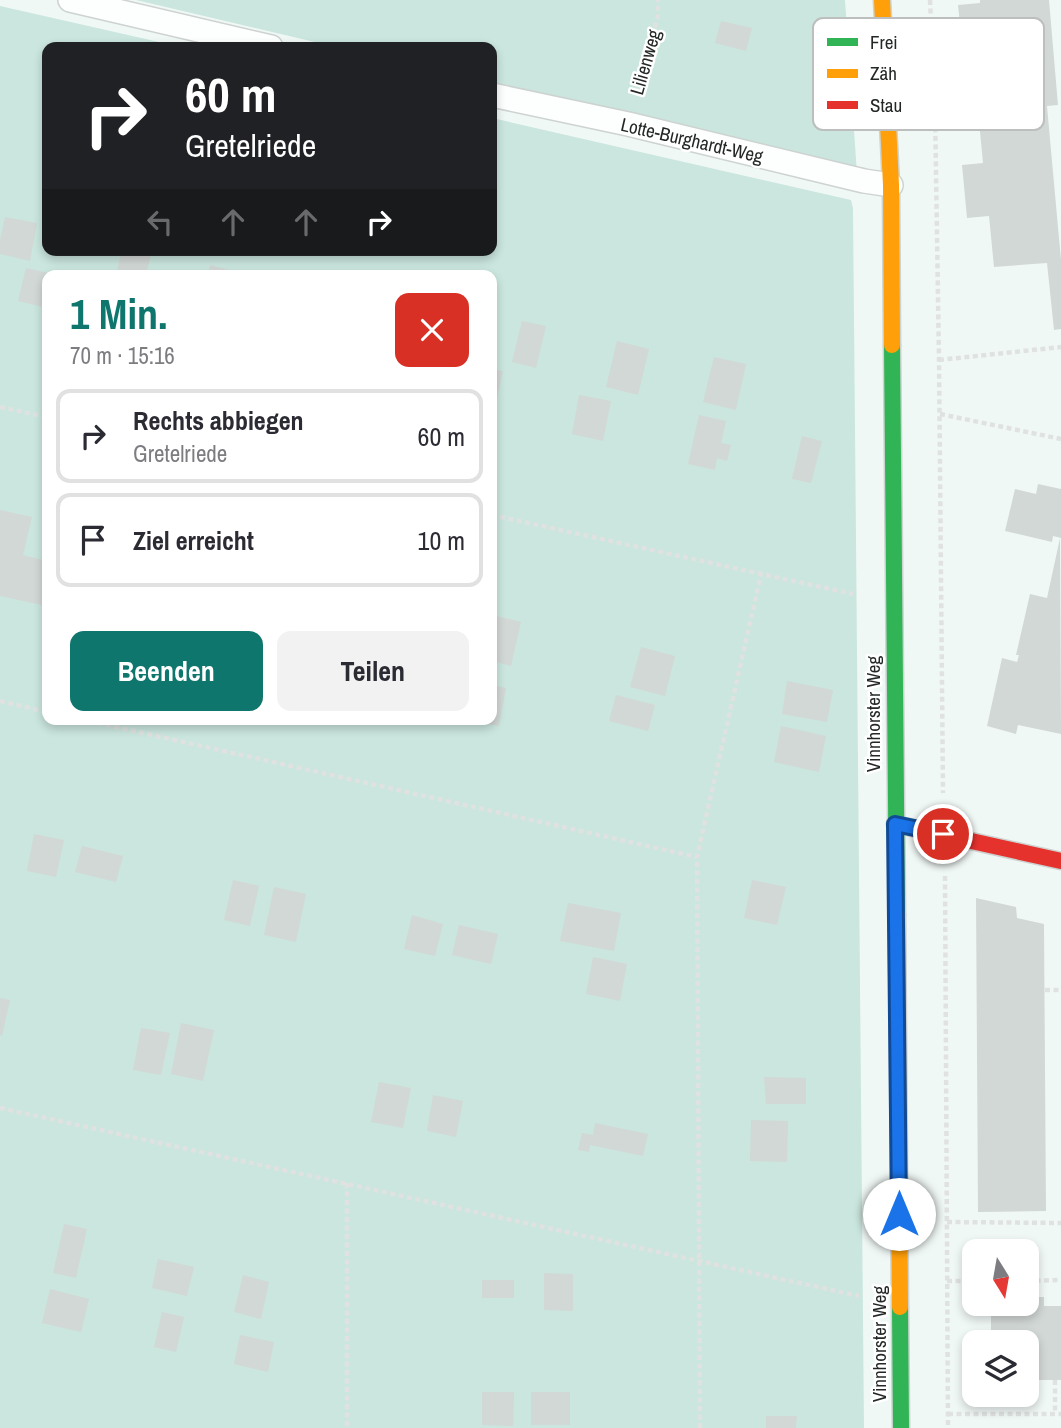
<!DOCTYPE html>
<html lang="de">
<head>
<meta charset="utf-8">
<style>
	:root { --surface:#fff; --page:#f2f2f3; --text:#2b2b33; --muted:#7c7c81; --line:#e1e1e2; --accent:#0f766e }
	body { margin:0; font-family:"Archivo Narrow",sans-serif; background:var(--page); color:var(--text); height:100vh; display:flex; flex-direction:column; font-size:26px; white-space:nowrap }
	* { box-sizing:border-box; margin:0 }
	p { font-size:23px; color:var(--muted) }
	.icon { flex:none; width:38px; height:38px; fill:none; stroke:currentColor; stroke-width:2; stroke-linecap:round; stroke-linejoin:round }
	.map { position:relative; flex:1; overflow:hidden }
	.panel { position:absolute; left:42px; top:270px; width:455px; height:455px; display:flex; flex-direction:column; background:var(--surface); border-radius:14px; box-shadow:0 4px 10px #0003 }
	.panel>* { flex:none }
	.banner { position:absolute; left:42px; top:42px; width:455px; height:214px; border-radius:14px; box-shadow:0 4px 10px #0003; background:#202124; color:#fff; overflow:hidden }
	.needle { width:46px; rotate:169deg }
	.controls { position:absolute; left:962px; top:1239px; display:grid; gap:14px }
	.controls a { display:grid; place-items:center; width:77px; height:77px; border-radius:14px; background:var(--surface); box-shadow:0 4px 10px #0003; font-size:35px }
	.pin { position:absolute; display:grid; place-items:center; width:60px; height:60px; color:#fff; margin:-30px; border:4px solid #fff; border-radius:50%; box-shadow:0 2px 7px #0007 }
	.me { position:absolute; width:77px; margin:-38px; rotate:0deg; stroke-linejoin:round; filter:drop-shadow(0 0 5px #0008) }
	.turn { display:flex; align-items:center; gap:24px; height:147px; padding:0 28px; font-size:32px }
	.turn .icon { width:91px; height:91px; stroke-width:2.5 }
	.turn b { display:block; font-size:49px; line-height:60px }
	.lanes { display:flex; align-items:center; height:66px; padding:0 28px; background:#0003; justify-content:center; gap:35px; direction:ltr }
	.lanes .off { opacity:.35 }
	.round { display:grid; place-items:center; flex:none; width:74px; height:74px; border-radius:14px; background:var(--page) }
	.head { display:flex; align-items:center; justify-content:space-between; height:119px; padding:0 28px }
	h1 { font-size:42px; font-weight:700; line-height:52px; color:var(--accent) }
	.button { display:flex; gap:14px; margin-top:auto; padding:14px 28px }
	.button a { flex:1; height:80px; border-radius:14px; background:var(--accent); color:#fff; font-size:28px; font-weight:700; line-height:80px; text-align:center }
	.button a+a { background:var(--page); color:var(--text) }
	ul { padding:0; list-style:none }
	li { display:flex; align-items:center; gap:21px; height:94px; margin:0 14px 10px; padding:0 14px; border:4px solid var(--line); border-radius:14px }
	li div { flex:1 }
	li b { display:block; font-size:26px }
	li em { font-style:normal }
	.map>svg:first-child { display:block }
</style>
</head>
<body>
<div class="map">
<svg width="1061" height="1428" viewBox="0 0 1061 1428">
	<rect width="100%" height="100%" fill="#f0f8f6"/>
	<!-- green -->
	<g fill="#cae6de" fill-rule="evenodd">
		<path d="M136,0H845L857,174L492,85V47H336Z"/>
		<path d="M0,6L181,47H47V250H492V118L851,200L853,208L864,1428H0ZM47,275H492V719H47Z"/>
	</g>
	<!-- building -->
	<g fill="#d2d8d6">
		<path d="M980,0H1049L1058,105L1047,106L1061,260V329L1054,330L1047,263L994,267L989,216L967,218L962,165L983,163L978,111L991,109L986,59L964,61L958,5L980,3Z"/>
		<path d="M721,21L752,28L746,51L715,43Z"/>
		<path d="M5,217L37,223L30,261L0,254V240Z"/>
		<path d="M122,250H152L146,275H116Z"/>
		<path d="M210,265L230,270L229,275H208Z"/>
		<path d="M26,268L53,274L47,275V308L18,301Z"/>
		<path d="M522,321L546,326L536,368L512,362Z"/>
		<path d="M617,341L649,349L638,395L606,387Z"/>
		<path d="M714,357L746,364L736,410L703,402Z"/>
		<path d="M492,369L503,371L494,412L492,411Z"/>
		<path d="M579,395L611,401L603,441L572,434Z"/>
		<path d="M699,415L726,421L721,443L731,445L727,461L717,458L715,470L688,464Z"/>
		<path d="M802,436L822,441L811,483L792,479Z"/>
		<path d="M1038,484L1061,489V538L1053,536L1052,542L1005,531L1015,489L1036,494Z"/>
		<path d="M0,510L32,517L23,555L47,561V583L42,605L0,596Z"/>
		<path d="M1060,538L1061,734L1018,725L1016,734L987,726L1002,658L1017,662L1019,655H1016L1030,594L1047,598Z"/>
		<path d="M492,615L521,622L511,666L492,661Z"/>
		<path d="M641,647L675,656L665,696L630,687Z"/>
		<path d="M787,681L833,690L827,722L782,714Z"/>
		<path d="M492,685L506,688L499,726L469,721L492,719Z"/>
		<path d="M616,695L655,705L648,731L609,721Z"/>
		<path d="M781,726L826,736L819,772L774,762Z"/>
		<path d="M34,834L64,840L56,877L27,871Z"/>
		<path d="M82,846L123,856L116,882L75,872Z"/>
		<path d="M233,880L259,886L250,926L224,920Z"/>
		<path d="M752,880L786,887L777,925L744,918Z"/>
		<path d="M274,887L306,894L296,942L264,935Z"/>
		<path d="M976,898L1016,907L1017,918L1044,924L1046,1211L978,1212Z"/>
		<path d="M568,903L621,913L614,951L560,941Z"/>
		<path d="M412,915L443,924L435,956L404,949Z"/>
		<path d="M459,925L498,934L491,964L452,955Z"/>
		<path d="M593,957L627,964L620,1001L586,994Z"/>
		<path d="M0,998L10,1000L2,1036L0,1035Z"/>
		<path d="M181,1023L214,1030L203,1081L171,1074Z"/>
		<path d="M141,1028L170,1033L161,1075L133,1070Z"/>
		<path d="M764,1077L806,1078V1104H766Z"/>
		<path d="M379,1082L411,1088L403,1128L371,1122Z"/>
		<path d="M433,1095L463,1101L456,1137L427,1131Z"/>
		<path d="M751,1120L788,1121L787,1162L750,1161Z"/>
		<path d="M595,1123L648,1134L643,1156L590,1145L589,1152L578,1150L582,1133L593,1135Z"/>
		<path d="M64,1224L87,1229L76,1278L53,1273Z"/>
		<path d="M158,1259L194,1267L187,1296L152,1288Z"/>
		<path d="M544,1273L573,1274V1311L544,1310Z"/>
		<path d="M243,1275L269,1282L261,1319L234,1312Z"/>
		<rect x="482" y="1280" width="32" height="18"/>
		<path d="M50,1289L89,1299L81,1332L42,1323Z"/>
		<path d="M1027,1297H1044V1306H1061V1380H1027V1342H991V1306H998V1304H1027Z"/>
		<path d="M162,1312L184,1317L176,1352L154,1347Z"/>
		<path d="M240,1335L274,1342L268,1372L234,1364Z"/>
		<path d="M482,1392H514L513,1426L482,1425Z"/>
		<rect x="531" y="1392" width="39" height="33"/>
		<path d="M766,1416H797L796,1428H766Z"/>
	</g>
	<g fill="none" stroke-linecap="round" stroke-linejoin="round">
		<defs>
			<g id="lane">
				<path d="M70,0L271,47"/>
				<path d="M492,95L628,124L864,181L891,185"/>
			</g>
			<g id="fast">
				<path d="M892,345L897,915"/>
				<path d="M900,1307L901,1428"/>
			</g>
			<g id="slow">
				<path d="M882,0L891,185L892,345"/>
				<path d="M897,915L900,1307"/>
			</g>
			<path id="jam" d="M895,824L1061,861"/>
		</defs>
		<!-- lane casing -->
		<use href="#lane" stroke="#cdd3d1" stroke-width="26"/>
		<!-- fast casing -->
		<use href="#fast" stroke="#cdd3d1" stroke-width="19"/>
		<!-- slow casing -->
		<use href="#slow" stroke="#cdd3d1" stroke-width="19"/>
		<!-- jam casing -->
		<use href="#jam" stroke="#cdd3d1" stroke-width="19"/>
		<!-- path -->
		<g stroke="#dfe2e1" stroke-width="4.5" stroke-dasharray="5 3.5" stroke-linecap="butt">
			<path d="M930,0L935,109L939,360L943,793"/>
			<path d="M637,93L658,16V0"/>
			<path d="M939,360L1061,347"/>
			<path d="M0,407L47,417"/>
			<path d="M940,414L1061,439"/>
			<path d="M492,515L853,594"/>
			<path d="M0,701L47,712"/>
			<path d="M81,719L697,857"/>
			<path d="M945,876L948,1428"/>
			<path d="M1045,990H1061"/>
			<path d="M0,1108L859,1296"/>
			<path d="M347,1183V1428"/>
			<path d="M947,1222L1061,1223"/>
			<path d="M947,1281H975"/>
			<path d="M1027,1281L1061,1280"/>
			<path d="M1055,1380V1414"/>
			<path d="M948,1414H1061"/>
			<path d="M700,1428L697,857L761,574"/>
		</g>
		<!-- lane -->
		<use href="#lane" stroke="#fdfefe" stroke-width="23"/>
		<!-- fast -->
		<use href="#fast" stroke="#30b455" stroke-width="16"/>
		<!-- slow -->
		<use href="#slow" stroke="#ff9f0a" stroke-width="16"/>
		<!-- jam -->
		<use href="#jam" stroke="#e5322d" stroke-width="16"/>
	</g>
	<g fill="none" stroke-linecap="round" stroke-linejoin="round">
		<defs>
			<path id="route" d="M899,1214L895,824L943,834"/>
		</defs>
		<!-- route casing -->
		<use href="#route" stroke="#114b97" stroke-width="18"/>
		<!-- route -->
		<use href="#route" stroke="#1a73e8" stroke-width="12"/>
	</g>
	<g text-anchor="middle" stroke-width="5" stroke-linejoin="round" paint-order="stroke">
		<!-- street labels -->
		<g font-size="19" fill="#232827" stroke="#fff">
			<text transform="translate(645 62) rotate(-74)" y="7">Lilienweg</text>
			<text transform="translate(692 140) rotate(13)" y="7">Lotte-Burghardt-Weg</text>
			<text transform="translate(873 714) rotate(-90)" y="7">Vinnhorster Weg</text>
			<text transform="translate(879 1344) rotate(-90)" y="7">Vinnhorster Weg</text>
		</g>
	</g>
	<!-- legend -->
	<rect x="813" y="18" width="231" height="112" rx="10" fill="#fff" stroke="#bdbebe" stroke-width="2"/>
	<rect x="827" y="38" width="31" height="8" fill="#30b455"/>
	<rect x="827" y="69" width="31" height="9" fill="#ff9f0a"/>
	<rect x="827" y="101" width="31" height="8" fill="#e5322d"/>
	<g font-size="19" fill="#232827">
		<text x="870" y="49">Frei</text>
		<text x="870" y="80">Zäh</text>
		<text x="870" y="112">Stau</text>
	</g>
</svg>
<div class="controls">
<a><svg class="needle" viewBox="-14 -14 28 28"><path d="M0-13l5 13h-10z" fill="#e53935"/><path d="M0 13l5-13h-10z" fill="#7c7c81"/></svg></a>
<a><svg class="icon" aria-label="layers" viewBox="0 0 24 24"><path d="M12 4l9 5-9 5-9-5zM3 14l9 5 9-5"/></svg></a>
</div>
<div class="pin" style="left:943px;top:834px;background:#d93025"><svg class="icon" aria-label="arrive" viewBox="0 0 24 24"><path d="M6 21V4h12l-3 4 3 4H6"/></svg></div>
<svg class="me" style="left:899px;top:1214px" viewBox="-20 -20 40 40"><circle r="19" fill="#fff"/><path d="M0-13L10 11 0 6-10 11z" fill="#1a73e8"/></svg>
<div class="banner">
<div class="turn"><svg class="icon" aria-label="right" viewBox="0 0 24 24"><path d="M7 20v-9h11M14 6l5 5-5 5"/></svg><div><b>60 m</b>Gretelriede</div></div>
<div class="lanes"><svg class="icon off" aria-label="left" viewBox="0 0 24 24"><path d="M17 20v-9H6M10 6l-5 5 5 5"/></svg><svg class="icon off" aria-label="ahead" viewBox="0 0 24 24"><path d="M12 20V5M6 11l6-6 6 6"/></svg><svg class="icon off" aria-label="ahead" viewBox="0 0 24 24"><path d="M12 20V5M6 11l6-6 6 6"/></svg><svg class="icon" aria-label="right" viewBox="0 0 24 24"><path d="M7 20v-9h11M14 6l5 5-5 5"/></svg></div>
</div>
<section class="panel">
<div class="head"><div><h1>1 Min.</h1><p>70 m · 15:16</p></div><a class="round" style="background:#d93025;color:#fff"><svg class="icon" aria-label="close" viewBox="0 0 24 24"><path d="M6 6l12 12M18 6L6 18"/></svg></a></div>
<ul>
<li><svg class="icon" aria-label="right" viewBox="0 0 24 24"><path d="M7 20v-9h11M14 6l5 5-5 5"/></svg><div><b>Rechts abbiegen</b><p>Gretelriede</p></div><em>60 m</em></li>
<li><svg class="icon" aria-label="arrive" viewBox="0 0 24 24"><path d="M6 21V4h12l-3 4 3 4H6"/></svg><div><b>Ziel erreicht</b></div><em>10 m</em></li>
</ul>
<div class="button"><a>Beenden</a><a>Teilen</a></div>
</section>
</div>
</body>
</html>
